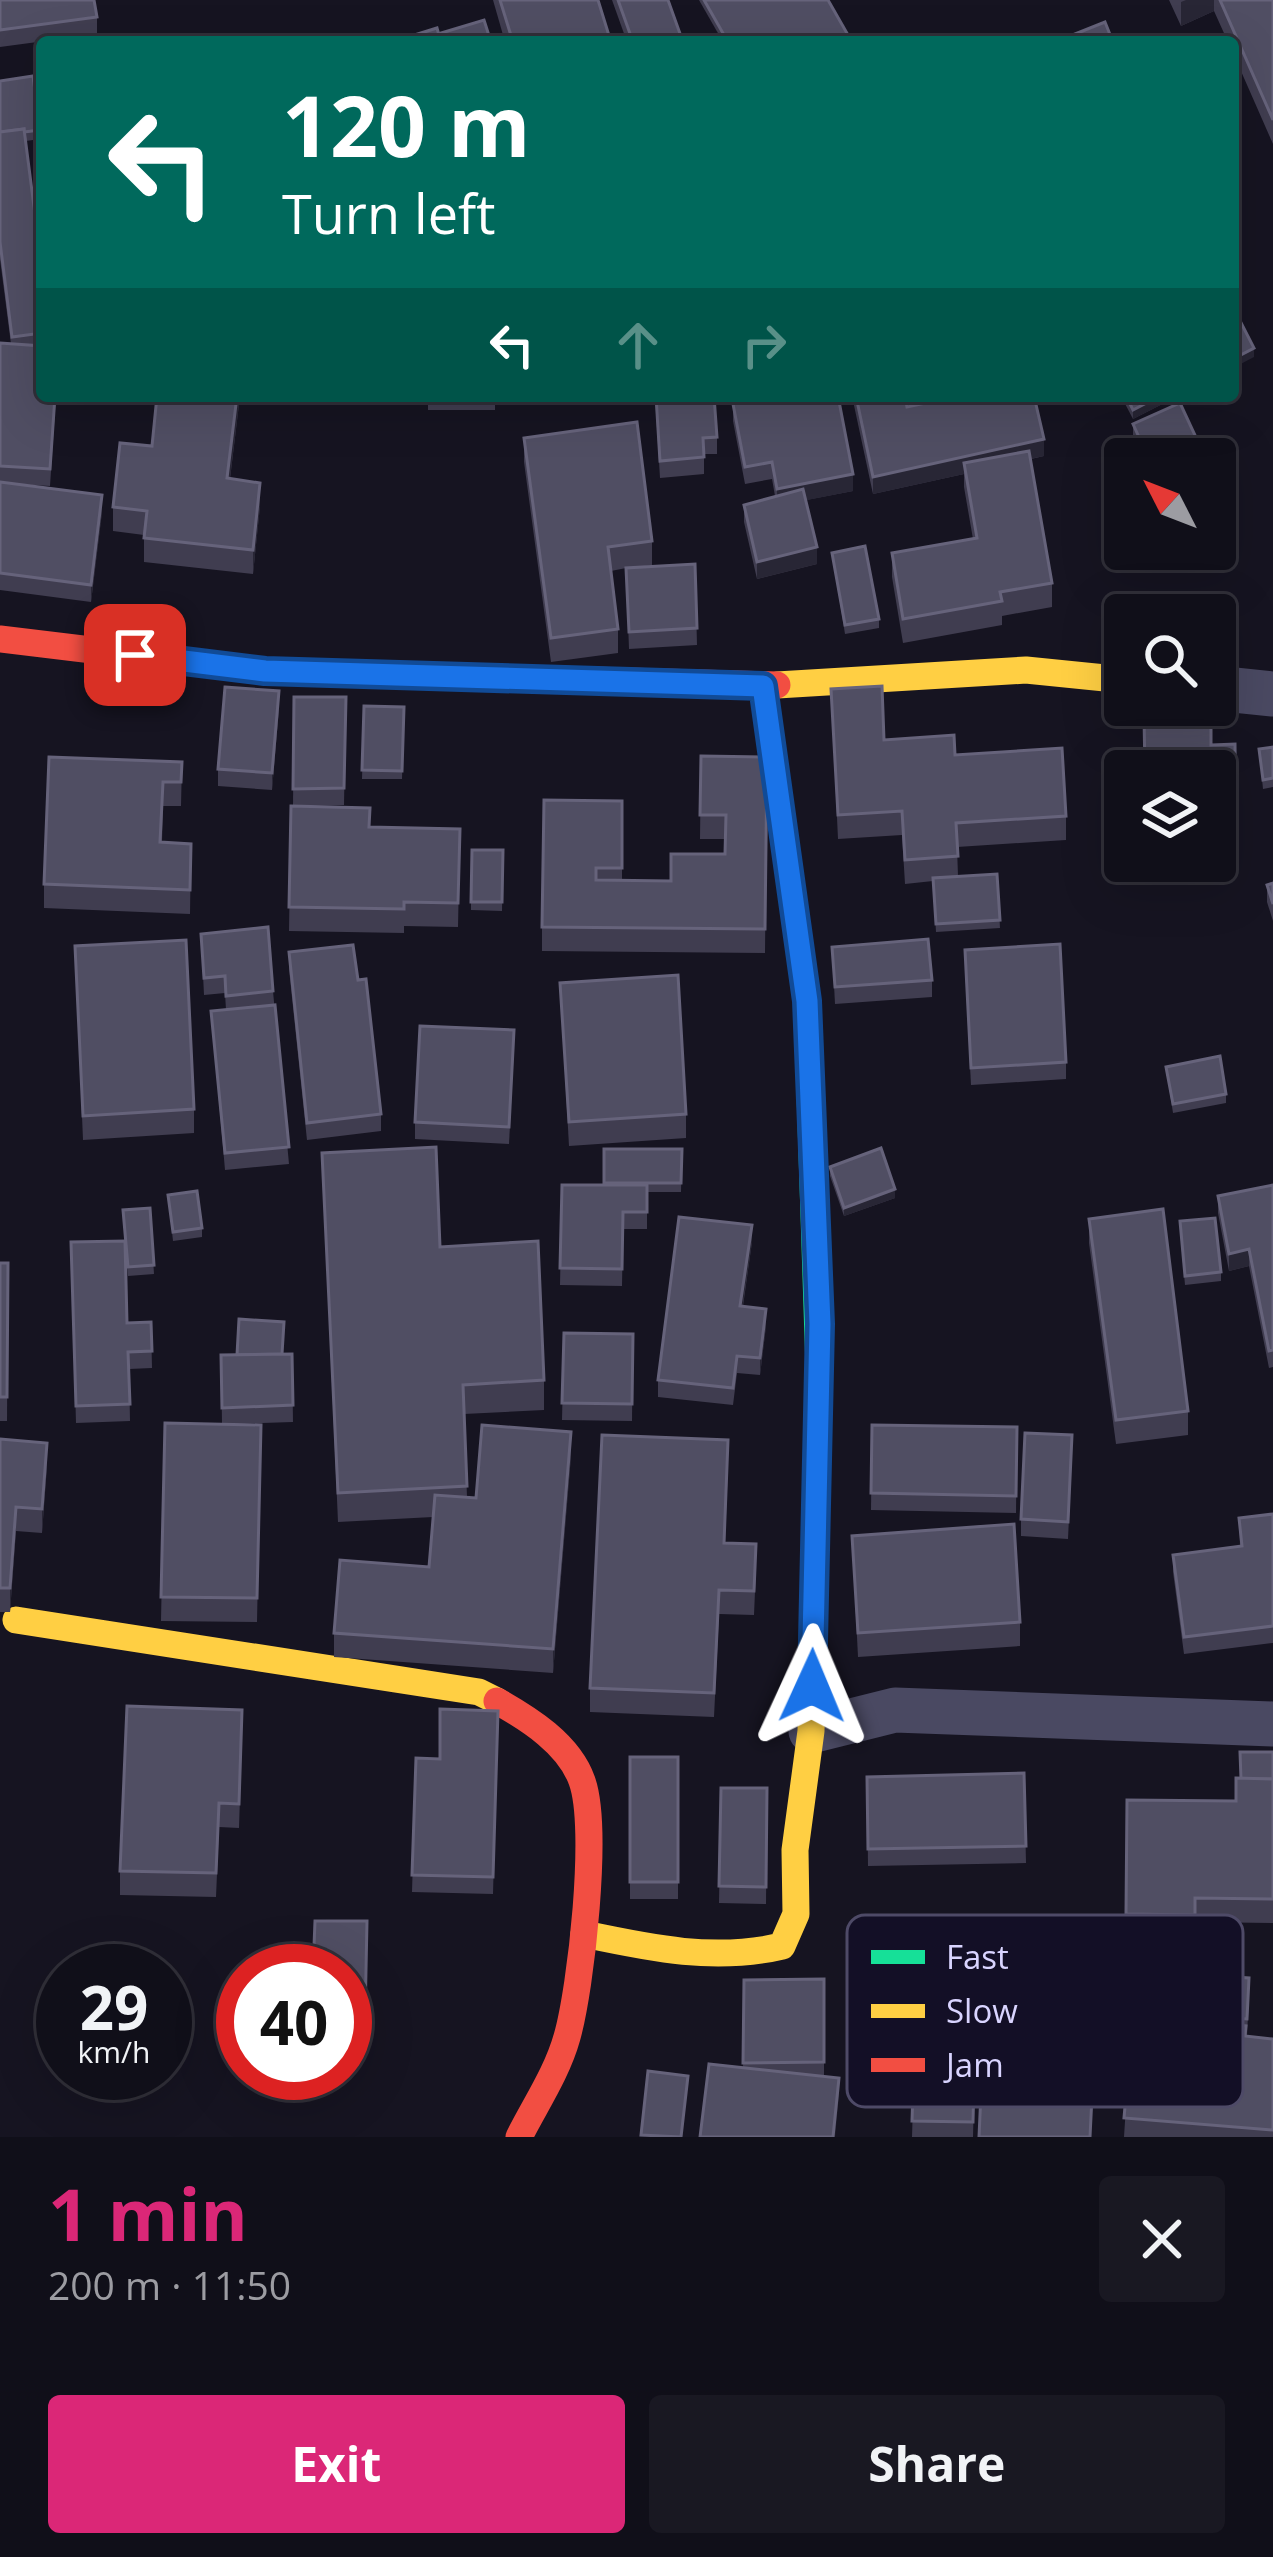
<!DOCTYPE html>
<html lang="en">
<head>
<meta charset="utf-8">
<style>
	:root { --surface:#100f19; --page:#191822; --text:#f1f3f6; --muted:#9c9ca2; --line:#302f38; --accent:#db2777 }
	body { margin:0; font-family:"Open Sans",sans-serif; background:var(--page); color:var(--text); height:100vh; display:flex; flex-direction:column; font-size:45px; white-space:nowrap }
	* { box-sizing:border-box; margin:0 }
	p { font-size:39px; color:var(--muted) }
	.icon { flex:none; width:66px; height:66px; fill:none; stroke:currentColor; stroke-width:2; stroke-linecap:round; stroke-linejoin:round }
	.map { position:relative; height:2137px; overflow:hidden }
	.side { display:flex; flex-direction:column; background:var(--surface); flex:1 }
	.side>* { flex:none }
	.hud { position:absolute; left:36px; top:36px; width:1203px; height:366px; border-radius:12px; box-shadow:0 12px 48px #0002,0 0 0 3px var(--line); background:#00695c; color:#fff; overflow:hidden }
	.needle { width:78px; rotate:312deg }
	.controls { position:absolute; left:1104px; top:438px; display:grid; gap:24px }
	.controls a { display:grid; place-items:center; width:132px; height:132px; border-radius:12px; background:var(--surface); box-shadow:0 12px 48px #0002,0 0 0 3px var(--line); font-size:60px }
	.speed { position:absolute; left:36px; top:1944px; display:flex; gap:24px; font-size:60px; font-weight:700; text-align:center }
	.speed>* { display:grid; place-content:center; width:156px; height:156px; border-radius:50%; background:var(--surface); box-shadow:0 12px 48px #0002,0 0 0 3px var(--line); line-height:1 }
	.speed small { font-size:30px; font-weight:400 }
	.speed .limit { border:18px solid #d22; background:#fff; color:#111 }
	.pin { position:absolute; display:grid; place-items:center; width:102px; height:102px; color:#fff; margin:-51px; border-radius:24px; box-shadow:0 6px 18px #0006 }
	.me { position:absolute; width:132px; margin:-66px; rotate:1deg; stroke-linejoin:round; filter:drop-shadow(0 0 9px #0008) }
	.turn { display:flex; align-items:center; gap:42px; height:252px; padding:0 48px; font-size:54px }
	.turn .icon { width:156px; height:156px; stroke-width:2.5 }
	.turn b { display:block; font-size:84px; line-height:102px }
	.lanes { display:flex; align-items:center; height:114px; padding:0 48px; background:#0003; justify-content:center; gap:60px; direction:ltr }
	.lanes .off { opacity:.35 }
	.round { display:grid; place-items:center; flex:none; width:126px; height:126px; border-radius:12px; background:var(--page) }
	.head { display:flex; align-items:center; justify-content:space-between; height:204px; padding:0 48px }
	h1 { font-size:72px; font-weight:700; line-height:90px; color:var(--accent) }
	.primary-button { display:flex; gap:24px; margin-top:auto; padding:24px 48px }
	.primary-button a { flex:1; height:138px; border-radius:12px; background:var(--accent); color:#fff; font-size:48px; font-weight:700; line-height:138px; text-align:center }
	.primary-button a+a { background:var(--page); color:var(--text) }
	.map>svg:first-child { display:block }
</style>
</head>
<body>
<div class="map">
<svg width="1273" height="2137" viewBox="0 0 1273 2137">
	<rect width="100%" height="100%" fill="#161421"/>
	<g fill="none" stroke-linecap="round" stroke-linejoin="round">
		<!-- street -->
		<g stroke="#4a4962" stroke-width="45">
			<path d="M1215,688L1273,694"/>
			<path d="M811,1731L895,1710L1273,1724"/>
		</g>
		<!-- fast -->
		<path stroke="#16e098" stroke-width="27" d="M763,686L807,1001L819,1369"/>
		<!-- slow -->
		<g stroke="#ffcf43" stroke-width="27">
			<path d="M777,685L1026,670L1125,680"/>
			<path d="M16,1620L479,1692L497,1701"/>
			<path d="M584,1934C650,1948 715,1962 782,1946L796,1914L795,1850L811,1731L819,1369"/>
		</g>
		<!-- jam -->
		<g stroke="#f24e42" stroke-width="27">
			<path d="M0,639L265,671L777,685"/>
			<path d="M497,1701C529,1719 569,1744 582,1781C599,1828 581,1988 567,2037C557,2073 535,2105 519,2137"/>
		</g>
	</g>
	<!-- wall -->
	<g fill="#403d50">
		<path d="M0,0L97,17V34L0,47Z"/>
		<path d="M493,0H598L611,42H505Z"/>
		<path d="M612,0H668L683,42H627Z"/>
		<path d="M699,0H828L852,42H723Z"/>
		<path d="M1169,0H1273V144L1233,53V42H1228L1214,11L1181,26Z"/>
		<path d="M0,81L40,130V139L26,141L42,269V396H56L50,486L15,484L102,512L91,602L0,590V343L11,344L0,259Z"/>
		<path d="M157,396H240L230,479L260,506L253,574L144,562V535L113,531V507L152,446Z"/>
		<rect x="428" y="396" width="67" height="14"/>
		<path d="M655,396L717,437V454H704V474L660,478Z"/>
		<path d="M852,396H905L907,407L1044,456L1031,459L1052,583V607L1002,616V625L903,643L892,577V553L973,539L964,487V474L873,494Z"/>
		<path d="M1121,396H1178L1133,419Z"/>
		<path d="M733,404L853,491L806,500L817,564L757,579L744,522V505L775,496L772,479L745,484L733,421Z"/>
		<path d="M1133,424L1206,459H1141L1133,441Z"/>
		<path d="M524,438L652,541V565L632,568L695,564L697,645L629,649L626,568L611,571L618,629V653L551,662L524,462Z"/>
		<path d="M832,553L879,619V628L845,634Z"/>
		<path d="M831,689L884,740L955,755L1066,816V840L957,847L958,876L997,874L1000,928L936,932L933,881L905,884L902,835L838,839Z"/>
		<path d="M294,697H346L344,805L293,806Z"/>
		<path d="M364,706L404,707L402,779H362Z"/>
		<path d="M279,708L272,790L218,786V769Z"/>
		<path d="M1235,744L1236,846H1215V771L1211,745Z"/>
		<path d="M1273,747V787L1263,789L1259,749Z"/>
		<path d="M701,756L767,757L765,953L542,951V927L622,801V880L671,881L725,854L726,839H700Z"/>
		<path d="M182,762L181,806H163L162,842L191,844L190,914L44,908V884Z"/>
		<path d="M291,806L369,827L460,829L458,927L404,926V933L289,931Z"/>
		<path d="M503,850L502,911L471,910V902Z"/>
		<path d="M1273,883V921L1267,902V885Z"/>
		<path d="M201,934L273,991L289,1164L225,1170L211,1011L226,1010L225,993L204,995Z"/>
		<path d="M75,946L194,1109V1133L83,1140Z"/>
		<path d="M832,947L932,980V997L835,1004Z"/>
		<path d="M289,952L358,980L381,1114V1131L307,1140L289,969Z"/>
		<path d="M965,967L1066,1062V1079L971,1085Z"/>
		<path d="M560,983L686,1114V1138L569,1146Z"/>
		<path d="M514,1047L509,1144L415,1139V1122Z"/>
		<path d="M1166,1067L1226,1094V1103L1173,1113Z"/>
		<path d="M682,1149L681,1192H647V1229H623L622,1286L560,1285L562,1185H604Z"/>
		<path d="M322,1153L440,1247L544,1380V1410L464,1414L467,1497L476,1498L571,1456L553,1673L334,1657V1633L429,1567L433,1517L338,1522Z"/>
		<path d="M830,1167L895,1198L844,1216L830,1176Z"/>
		<path d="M1273,1185V1367L1269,1368L1249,1266L1229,1271L1218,1213V1196Z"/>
		<path d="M168,1195L202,1228V1237L173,1241Z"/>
		<path d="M150,1208L154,1274L128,1276L125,1243L127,1323L151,1322L152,1368L129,1369L130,1421L76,1423L71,1242L125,1241Z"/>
		<path d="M1089,1219L1188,1411V1435L1116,1444L1089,1243Z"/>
		<path d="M1180,1230L1221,1272V1281L1185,1285Z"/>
		<path d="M752,1242L743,1306L766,1326L760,1375L737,1373L733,1405L658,1397V1380Z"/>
		<path d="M0,1263H8L7,1421H0Z"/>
		<path d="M564,1333L633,1334L632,1421L562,1420Z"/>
		<path d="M292,1354L293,1422L235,1424L261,1425L257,1622L161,1621L165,1423L222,1424L221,1355Z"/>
		<path d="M872,1425L1017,1427L1016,1513L871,1510Z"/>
		<path d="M0,1439L47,1466L42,1533L16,1531L10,1612H0Z"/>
		<path d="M1072,1452L1068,1539L1021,1536V1519Z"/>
		<path d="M728,1463L725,1543L756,1568L754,1615L719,1614L714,1717L590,1712V1688Z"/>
		<path d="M1273,1514V1643L1184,1654L1173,1572V1555L1240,1546L1239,1518Z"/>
		<path d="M852,1536L1020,1622V1646L858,1657Z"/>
		<path d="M498,1711L493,1894L412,1892L416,1758L440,1759Z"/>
		<path d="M242,1734L239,1828L219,1827L216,1897L120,1895V1871Z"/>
		<path d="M1273,1752V1923L1195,1922V1939L1126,1938L1127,1800L1236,1801L1241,1779Z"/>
		<rect x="630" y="1757" width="48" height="142"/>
		<path d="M1024,1773L1026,1863L868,1866L867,1777Z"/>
		<path d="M721,1788H767L766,1904L719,1903Z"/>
		<path d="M367,1921L365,2036H345V1971Z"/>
		<path d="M917,1973L996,1974L997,2093L1060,2094L974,2098L973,2137H912Z"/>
		<path d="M824,1979V2077L839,2095L743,2068L744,1980Z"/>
		<path d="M1249,1995L1247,2036L1273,2039V2137H1124L1130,2042L1114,2041V2024Z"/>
	</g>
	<!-- shaded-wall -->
	<g fill="#282635">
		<path d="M1186,0H1214V11L1181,26V2Z"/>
		<path d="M1254,348V357L1233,368V359Z"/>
		<path d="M237,396H240L227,502V478Z"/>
		<path d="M1160,396H1178L1133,419V410Z"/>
		<path d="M1044,439V456L966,473L964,463V474L873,494V477Z"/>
		<path d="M853,474V491L777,506V489Z"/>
		<path d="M260,483V506L253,574V550Z"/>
		<path d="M102,495V512L91,602V585Z"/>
		<path d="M817,547V564L757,579V562Z"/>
		<path d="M279,691V708L272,790V773Z"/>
		<path d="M895,1189V1198L844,1216V1208Z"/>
		<path d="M752,1225V1242L740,1323V1306Z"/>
		<path d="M1249,1249V1266L1229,1271V1254Z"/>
		<path d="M766,1309V1326L760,1375V1358Z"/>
		<path d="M571,1432V1456L553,1673V1649Z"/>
		<path d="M47,1443V1466L42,1533V1509Z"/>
		<path d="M16,1507V1531L10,1612V1588Z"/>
		<path d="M839,2078V2095L835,2137H833Z"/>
	</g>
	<!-- building -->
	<g fill="#504e63" stroke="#66637b" stroke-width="3">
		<path d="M0,0H94L97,17L0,30Z"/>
		<path d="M500,0H598L611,42H513Z"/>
		<path d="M618,0H668L683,42H633Z"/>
		<path d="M704,0H828L852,42H728Z"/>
		<path d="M1220,0H1273V120Z"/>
		<path d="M484,20L491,42H444L441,33Z"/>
		<path d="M1105,22L1113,42H1055Z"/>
		<path d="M437,28L441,42H392Z"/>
		<path d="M338,35L340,42H316Z"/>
		<path d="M33,76L40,130L24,132V129L0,132V81Z"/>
		<path d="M24,129L42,269V333L12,337L0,242V132Z"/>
		<path d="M1233,307L1254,348L1233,359Z"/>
		<path d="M0,343L42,346V396H55L50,469L0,466Z"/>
		<path d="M157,396H237L227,478L260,483L253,550L144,538L147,511L113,507L120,443L152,446Z"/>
		<path d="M656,396H714L717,437L703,438L704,457L660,461Z"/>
		<path d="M772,396H838L853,474L777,489L772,462L745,467L733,404Z"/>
		<path d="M856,396H905L907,407L958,396H1034L1044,439L873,477Z"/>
		<path d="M1126,396H1160L1133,410Z"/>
		<path d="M1180,403L1206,459H1149L1133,424Z"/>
		<path d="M637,422L652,541L608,547L618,629L551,638L524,438Z"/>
		<path d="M1029,451L1052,583L1000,592L1002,601L903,619L892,553L977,538L964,463Z"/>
		<path d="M0,482L102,495L91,585L0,573Z"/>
		<path d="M803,489L817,547L757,562L744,505Z"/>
		<path d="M865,546L879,619L845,625L832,553Z"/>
		<path d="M695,564L697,628L629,632L626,568Z"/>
		<path d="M882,686L884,740L954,735L955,755L1062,748L1066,816L956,823L958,856L905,860L902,811L838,815L831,689Z"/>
		<path d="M225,687L279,691L272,773L218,769Z"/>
		<path d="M294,697H346L344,788L293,789Z"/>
		<path d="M364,706L404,707L402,771L362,770Z"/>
		<path d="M1211,716V745L1235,744L1236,829H1215V771H1145L1144,717Z"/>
		<path d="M1273,747V778L1263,780L1259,749Z"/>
		<path d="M701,756L767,757L765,929L542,927L544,800L622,801V868H596V880L671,881V854H725L726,815H700Z"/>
		<path d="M49,757L182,762L181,782H163L160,842L191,844L190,890L44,884Z"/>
		<path d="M291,806L370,808L369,827L460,829L458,903L404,902V909L289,907Z"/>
		<path d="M472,850H503L502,902H471Z"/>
		<path d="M997,874L1000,920L936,924L933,878Z"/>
		<path d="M1273,883V904L1267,885Z"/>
		<path d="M268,927L273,991L226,996L225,976L204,978L201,934Z"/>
		<path d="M928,939L932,980L835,987L832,947Z"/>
		<path d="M186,940L194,1109L83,1116L75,946Z"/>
		<path d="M1060,944L1066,1062L971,1068L965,950Z"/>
		<path d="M353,945L358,980L366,979L381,1114L307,1123L289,952Z"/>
		<path d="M678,975L686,1114L569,1122L560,983Z"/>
		<path d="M275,1005L289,1147L225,1153L211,1011Z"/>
		<path d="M420,1026L514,1030L509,1127L415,1122Z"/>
		<path d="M1220,1056L1226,1094L1173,1104L1166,1067Z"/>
		<path d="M436,1147L440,1247L538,1241L544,1380L463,1385L467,1486L338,1493L322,1153Z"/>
		<path d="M881,1148L895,1189L844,1208L830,1167Z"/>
		<path d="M604,1149H682L681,1183H604Z"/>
		<path d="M562,1185H647V1212H623L622,1269L560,1268Z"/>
		<path d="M1273,1185V1350L1269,1351L1249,1249L1229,1254L1218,1196Z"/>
		<path d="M197,1191L202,1228L173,1232L168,1195Z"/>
		<path d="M150,1208L154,1265L128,1267L123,1210Z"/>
		<path d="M1163,1209L1188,1411L1116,1420L1089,1219Z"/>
		<path d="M679,1217L752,1225L740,1306L766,1309L760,1358L737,1356L733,1388L658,1380Z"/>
		<path d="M1215,1218L1221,1272L1185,1276L1180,1221Z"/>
		<path d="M125,1241L127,1323L151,1322L152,1351L128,1352L130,1404L76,1406L71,1242Z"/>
		<path d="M0,1263H8L7,1397H0Z"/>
		<path d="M239,1319L284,1322L282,1354L237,1355Z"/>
		<path d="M564,1333L633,1334L632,1404L562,1403Z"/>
		<path d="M292,1354L293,1405L222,1408L221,1355Z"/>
		<path d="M165,1423L261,1425L257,1598L161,1597Z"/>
		<path d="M482,1425L571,1432L553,1649L334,1633L340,1560L429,1567L435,1495L476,1498Z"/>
		<path d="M872,1425L1017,1427L1016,1496L871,1493Z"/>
		<path d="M1025,1433L1072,1435L1068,1522L1021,1519Z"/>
		<path d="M602,1435L728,1440L724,1543L756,1544L754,1591L719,1590L714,1693L590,1688Z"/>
		<path d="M0,1439L47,1443L42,1509L16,1507L10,1588H0Z"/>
		<path d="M1273,1514V1626L1184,1637L1173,1555L1242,1546L1239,1518Z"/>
		<path d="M1014,1524L1020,1622L858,1633L852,1536Z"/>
		<path d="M127,1706L242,1710L239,1804L219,1803L216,1873L120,1871Z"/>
		<path d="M440,1709L498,1711L493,1877L412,1875L416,1758L440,1759Z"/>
		<path d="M1240,1752H1273V1779H1241Z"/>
		<rect x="630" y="1757" width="48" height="125"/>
		<path d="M1024,1773L1026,1846L868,1849L867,1777Z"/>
		<path d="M1236,1778L1273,1779V1899L1195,1898V1915L1126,1914L1127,1800L1236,1801Z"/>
		<path d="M721,1788H767L766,1887L719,1886Z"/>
		<path d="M315,1921H367L365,2019H345V1971H313Z"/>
		<path d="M1117,1970L1249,1978L1247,2019L1197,2016L1196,2028L1114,2024Z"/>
		<path d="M917,1973L996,1974L997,2081H974L973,2122L912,2121Z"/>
		<path d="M824,1979V2062L743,2063L744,1980Z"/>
		<path d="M1204,2023L1246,2026L1245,2036L1273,2039V2130L1124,2118L1132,2027L1203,2033Z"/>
		<path d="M709,2064L839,2078L833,2137H700Z"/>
		<path d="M648,2071L688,2076L681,2137L641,2135Z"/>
		<path d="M1002,2071L1061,2073L1059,2094L1092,2096L1090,2137H979L981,2093H1001Z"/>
	</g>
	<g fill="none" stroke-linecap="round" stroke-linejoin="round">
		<defs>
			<path id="route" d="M135,655L265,671L763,686L807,1001L820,1324L812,1686"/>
		</defs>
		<!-- route casing -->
		<use href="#route" stroke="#114b97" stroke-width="30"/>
		<!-- route -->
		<use href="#route" stroke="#1a73e8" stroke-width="21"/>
	</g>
	<!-- legend -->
	<rect x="847" y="1915" width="396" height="192" rx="18" fill="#130f26" stroke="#4e4a67" stroke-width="3"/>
	<rect x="871" y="1950" width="54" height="14" fill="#16e098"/>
	<rect x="871" y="2004" width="54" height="14" fill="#ffcf43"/>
	<rect x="871" y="2058" width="54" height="14" fill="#f24e42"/>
	<g font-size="33" fill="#d9d4ff">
		<text x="946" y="1969">Fast</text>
		<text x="946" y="2023">Slow</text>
		<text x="946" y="2077">Jam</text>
	</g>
</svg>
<div class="controls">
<a><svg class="needle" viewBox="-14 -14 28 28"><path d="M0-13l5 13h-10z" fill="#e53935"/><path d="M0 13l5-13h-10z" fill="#9c9ca2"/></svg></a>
<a><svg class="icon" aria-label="search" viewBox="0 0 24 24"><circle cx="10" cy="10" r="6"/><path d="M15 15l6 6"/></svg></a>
<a><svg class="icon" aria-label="layers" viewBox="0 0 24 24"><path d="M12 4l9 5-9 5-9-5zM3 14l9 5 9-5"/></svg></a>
</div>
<div class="speed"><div>29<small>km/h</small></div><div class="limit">40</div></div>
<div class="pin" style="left:135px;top:655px;background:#d93025"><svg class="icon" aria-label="arrive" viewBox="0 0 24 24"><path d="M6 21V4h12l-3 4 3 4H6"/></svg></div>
<svg class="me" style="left:812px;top:1686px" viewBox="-20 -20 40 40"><path d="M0-17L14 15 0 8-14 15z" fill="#1a73e8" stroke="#fff" stroke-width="4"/></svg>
<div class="hud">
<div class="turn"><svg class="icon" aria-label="left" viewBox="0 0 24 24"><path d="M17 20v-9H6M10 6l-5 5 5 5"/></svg><div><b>120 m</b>Turn left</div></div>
<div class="lanes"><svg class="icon" aria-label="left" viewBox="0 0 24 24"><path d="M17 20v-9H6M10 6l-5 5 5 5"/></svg><svg class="icon off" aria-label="ahead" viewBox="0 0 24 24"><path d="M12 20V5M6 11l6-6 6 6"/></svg><svg class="icon off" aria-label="right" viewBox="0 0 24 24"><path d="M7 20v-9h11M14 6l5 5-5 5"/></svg></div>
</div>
</div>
<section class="side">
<div class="head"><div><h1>1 min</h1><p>200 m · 11:50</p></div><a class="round"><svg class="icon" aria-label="close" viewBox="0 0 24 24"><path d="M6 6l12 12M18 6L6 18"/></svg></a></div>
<div class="primary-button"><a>Exit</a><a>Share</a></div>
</section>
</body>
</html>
